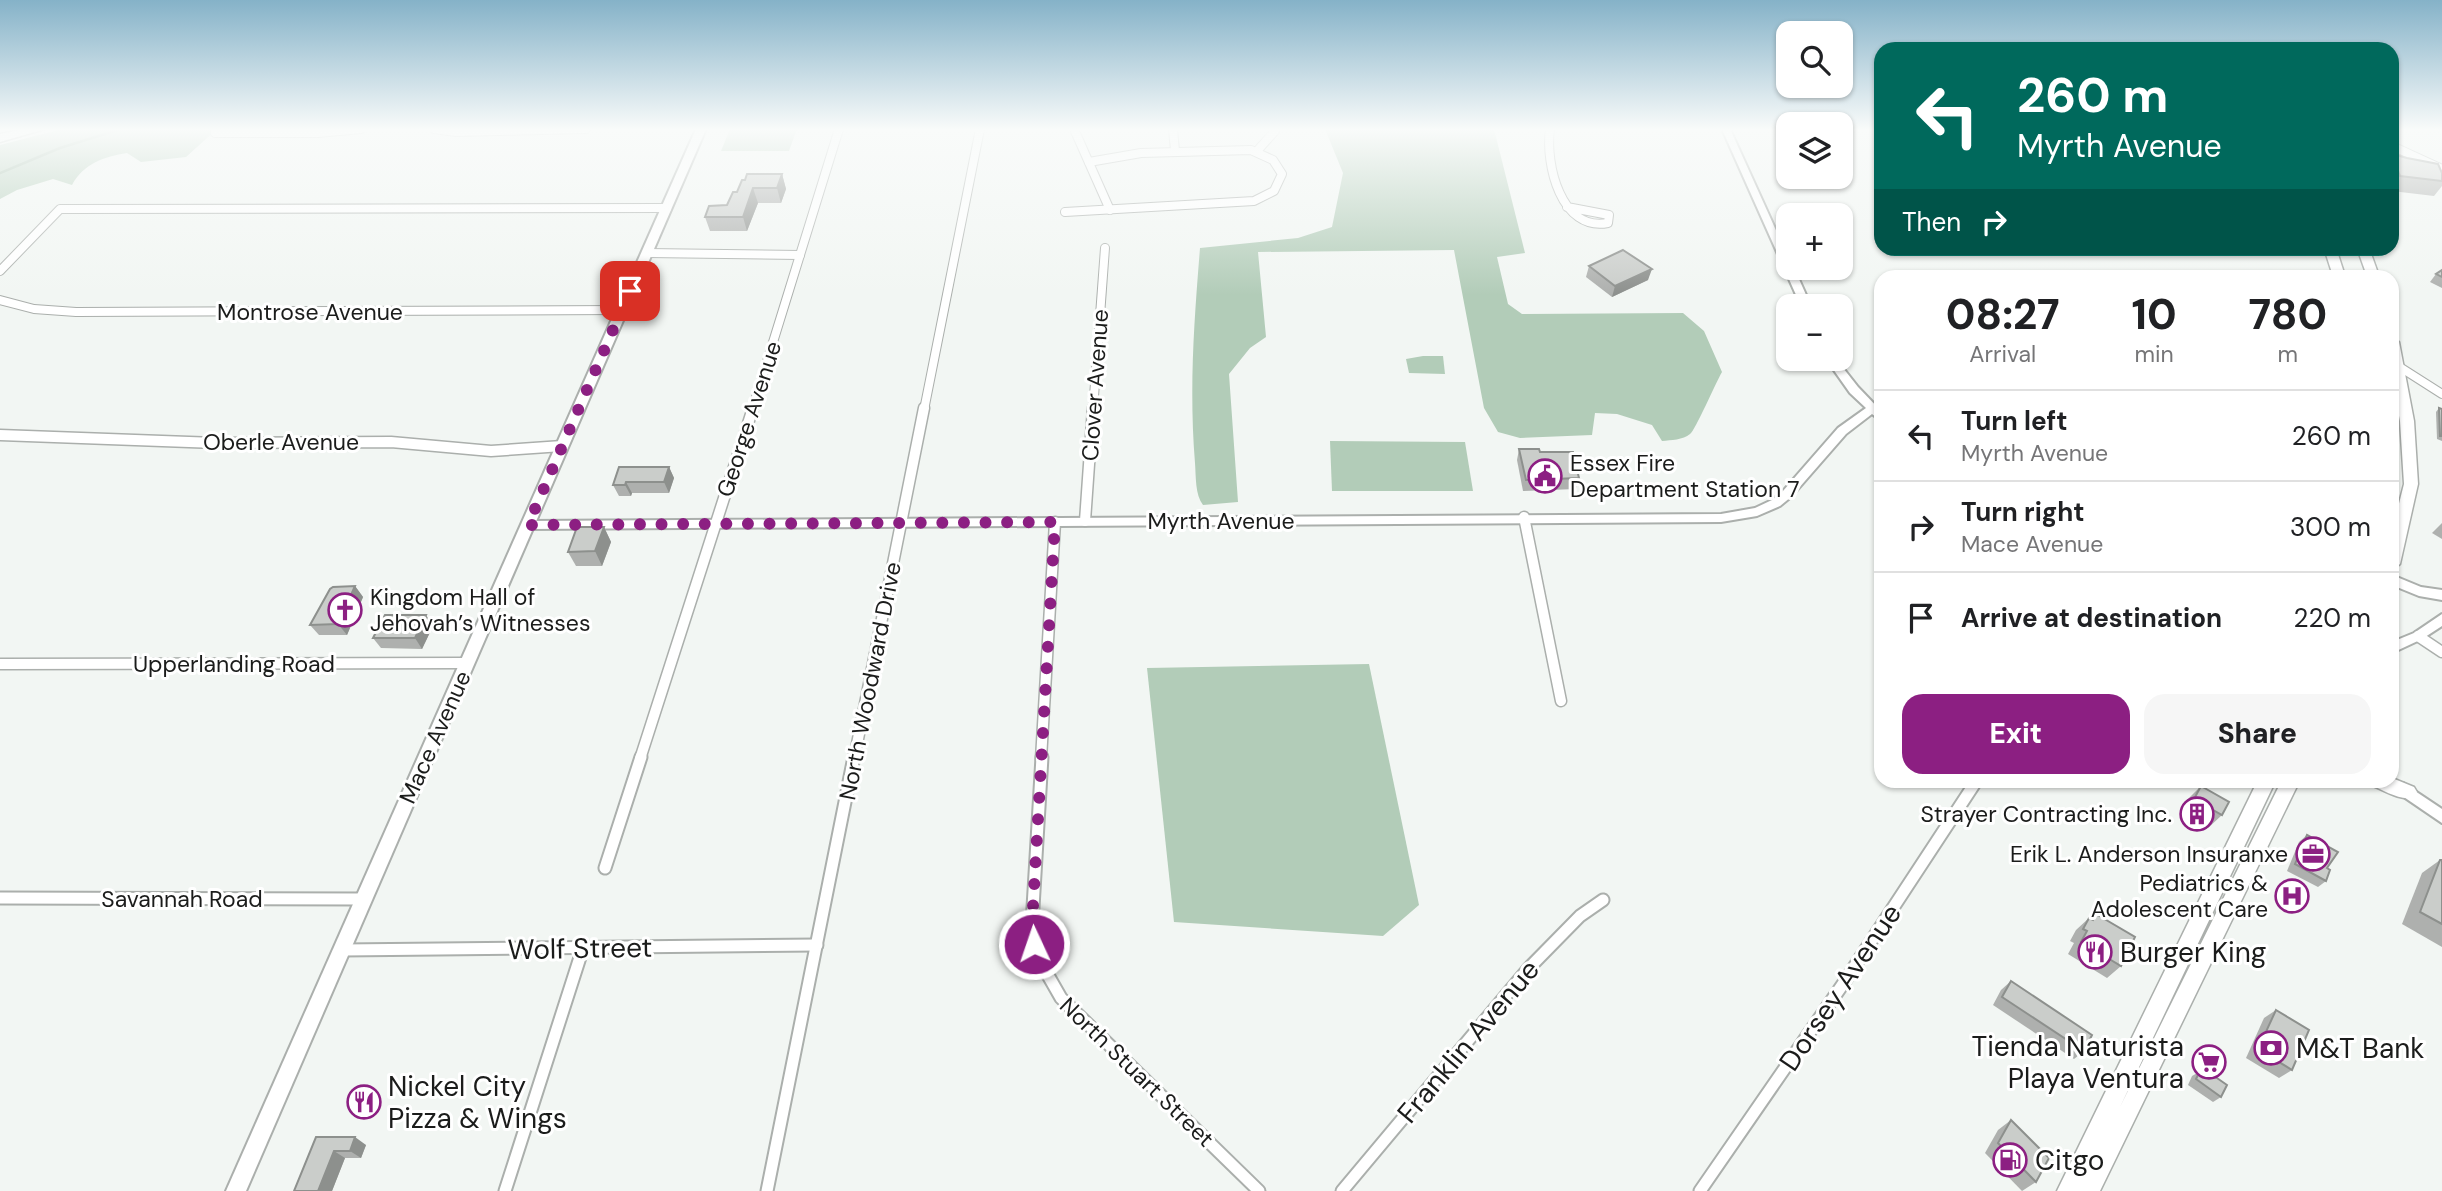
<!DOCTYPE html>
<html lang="en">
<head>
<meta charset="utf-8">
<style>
	:root { --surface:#fff; --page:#f6f6f6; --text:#202124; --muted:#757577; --line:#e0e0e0; --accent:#8c1f82 }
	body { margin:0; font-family:"DM Sans",sans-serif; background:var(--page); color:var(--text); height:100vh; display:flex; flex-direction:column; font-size:26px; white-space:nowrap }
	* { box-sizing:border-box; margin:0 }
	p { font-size:23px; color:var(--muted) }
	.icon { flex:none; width:38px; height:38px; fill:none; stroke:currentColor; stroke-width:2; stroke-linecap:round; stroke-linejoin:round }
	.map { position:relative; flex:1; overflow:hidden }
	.drawer { position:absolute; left:1874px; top:270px; width:525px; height:518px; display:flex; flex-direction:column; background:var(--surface); border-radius:21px; box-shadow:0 2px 5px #0004 }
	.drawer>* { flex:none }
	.guide { position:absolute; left:1874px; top:42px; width:525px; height:214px; border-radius:21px; box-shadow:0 2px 5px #0004; background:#00695c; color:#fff; overflow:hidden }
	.fabs { position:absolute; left:1776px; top:21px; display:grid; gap:14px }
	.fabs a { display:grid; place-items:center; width:77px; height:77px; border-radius:14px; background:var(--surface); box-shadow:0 2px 5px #0004; font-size:35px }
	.pin { position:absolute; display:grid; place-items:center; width:60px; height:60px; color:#fff; margin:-30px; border-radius:14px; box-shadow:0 4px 10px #0006 }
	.me { position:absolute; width:77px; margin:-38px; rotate:357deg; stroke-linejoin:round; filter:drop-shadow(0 0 5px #0008) }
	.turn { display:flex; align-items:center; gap:24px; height:147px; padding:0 28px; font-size:32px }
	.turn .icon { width:91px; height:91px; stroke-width:2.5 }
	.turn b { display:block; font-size:49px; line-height:60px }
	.then { display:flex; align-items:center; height:66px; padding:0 28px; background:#0003; gap:14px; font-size:26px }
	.eta { display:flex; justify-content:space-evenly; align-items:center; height:119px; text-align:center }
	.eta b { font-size:42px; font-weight:800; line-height:49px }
	.primary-button { display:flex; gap:14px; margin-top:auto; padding:14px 28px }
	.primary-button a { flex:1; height:80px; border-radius:21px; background:var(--accent); color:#fff; font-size:28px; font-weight:800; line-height:80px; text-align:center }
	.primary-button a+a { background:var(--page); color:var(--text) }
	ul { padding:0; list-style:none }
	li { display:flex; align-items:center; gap:21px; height:91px; padding:0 28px; border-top:2px solid var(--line) }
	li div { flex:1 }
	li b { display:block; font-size:26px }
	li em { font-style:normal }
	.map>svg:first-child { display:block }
</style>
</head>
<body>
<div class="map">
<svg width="2442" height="1191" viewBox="0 0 2442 1191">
	<rect width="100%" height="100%" fill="#f2f6f3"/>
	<!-- green -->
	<g fill="#b2ccb8">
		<path d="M62,129H217L186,157L141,162L127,153C104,157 84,163 72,185L53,179L17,190L0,199V145Z"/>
		<path d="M730,129H797L789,151H721Z"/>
		<path d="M1325,129H1494L1525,253L1497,257L1508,304L1522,314L1683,313L1704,331L1722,372C1716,382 1695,431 1690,434C1683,440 1671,440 1662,441L1652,425L1617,414L1595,413L1592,435L1520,438L1498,432L1484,408L1454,250L1258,252L1266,337L1250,348L1229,374L1238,502L1203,505C1195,495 1196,476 1195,463C1189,388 1194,323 1200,248L1298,238L1332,227L1343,173Z"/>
		<path d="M1423,356H1443L1445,374L1409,373L1406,359Z"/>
		<path d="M1330,441L1465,442L1473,491H1332Z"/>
		<path d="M1369,664L1419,905L1383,936L1174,922L1147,668Z"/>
	</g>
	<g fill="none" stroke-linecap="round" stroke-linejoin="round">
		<!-- stream -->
		<path stroke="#92af99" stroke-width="2.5" d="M0,173L60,148L121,129"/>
		<defs>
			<g id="minor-far2">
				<path d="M434,129L456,132L586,129"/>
				<path d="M1074,129L1110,210"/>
				<path d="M1173,129L1175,151"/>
				<path d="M1550,129C1545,164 1561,232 1608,223L1609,215L1567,207"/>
				<path d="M215,133H318L361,129"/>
				<path d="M2392,146L2442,169"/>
				<path d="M1257,151L1275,131"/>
				<path d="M1065,212L1254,201L1274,191L1282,174L1273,160L1251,150L1141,153L1089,162"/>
				<path d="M647,253L800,255"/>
				<path d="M0,271L60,209L667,208"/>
				<path d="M0,300L34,309L76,312L622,310"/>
				<path d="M2395,364L2442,394"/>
				<path d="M752,410L839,129"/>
				<path d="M924,410L980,129"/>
				<path d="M1093,410L1105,248"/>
			</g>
			<g id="minor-far1">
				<path d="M0,435L216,443L391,442L491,451L562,446"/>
				<path d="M1524,517L1561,701"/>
				<path d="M1085,521L1093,408"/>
				<path d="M2418,636L2442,652"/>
				<path d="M0,664L467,663"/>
				<path d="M640,759L753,408"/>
				<path d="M854,759L924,408"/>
				<path d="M1041,759L1055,522"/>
			</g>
			<g id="minor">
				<path d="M1042,757L1032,924L1041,963L1061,998L1259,1191"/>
				<path d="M605,868L641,757"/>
				<path d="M0,898L364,899"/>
				<path d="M343,950L817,945"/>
				<path d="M505,1191L583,948"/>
				<path d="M767,1191L854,757"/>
				<path d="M1342,1191L1528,969L1580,916L1603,900"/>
				<path d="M1700,1191L1843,984L1977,780"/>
			</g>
			<g id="tertiary">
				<path d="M1722,129H1730L1788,257V268H1794L1811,306H1801Z"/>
				<path d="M1826,359H1836L1858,387L1881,411V421L1872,414L1846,434L1791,497L1780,506L1757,516L1721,522L528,529L522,525L528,521L1721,514L1755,508L1772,500L1783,491L1838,428L1866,408L1850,393Z"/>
				<path d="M2392,575L2421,587L2442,590V600L2419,596L2392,585Z"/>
				<path d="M2442,614V626L2422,639L2392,653V642L2414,633Z"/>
				<path d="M2403,783L2442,809V823L2398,793L2396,789L2398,785Z"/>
			</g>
			<path id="secondary" d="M696,129H706L246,1191H226Z"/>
			<g id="primary">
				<path d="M2324,248H2336L2345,276H2333Z"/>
				<path d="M2357,248H2369L2379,276H2367Z"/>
				<path d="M2392,338L2399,342L2414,421L2418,484L2400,564L2392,570V531L2404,484L2400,421L2392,379Z"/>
				<path d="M2392,778L2414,787L2417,792L2414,797C2402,802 2383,790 2371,785L2368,780H2392Z"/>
				<path d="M2258,780H2276L2120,1107L2282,780H2300L2100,1191H2057Z"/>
			</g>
			<path id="motorway" d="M24,129H45L0,142V134Z"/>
		</defs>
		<!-- minor-far2 casing -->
		<use href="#minor-far2" stroke="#abafac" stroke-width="10"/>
		<!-- minor-far1 casing -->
		<use href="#minor-far1" stroke="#abafac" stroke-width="13"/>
		<!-- minor casing -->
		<use href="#minor" stroke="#abafac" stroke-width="15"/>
		<!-- tertiary casing -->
		<use href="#tertiary" stroke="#abafac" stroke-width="4"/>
		<!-- secondary casing -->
		<use href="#secondary" stroke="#abafac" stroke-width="4"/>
		<!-- primary casing -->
		<use href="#primary" stroke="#abafac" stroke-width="3"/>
		<!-- motorway casing -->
		<use href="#motorway" stroke="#abafac" stroke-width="3"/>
		<!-- minor-far2 -->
		<use href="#minor-far2" stroke="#fff" stroke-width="8"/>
		<!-- minor-far1 -->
		<use href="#minor-far1" stroke="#fff" stroke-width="10"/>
		<!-- minor -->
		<use href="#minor" stroke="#fff" stroke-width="11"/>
		<!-- tertiary -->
		<use href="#tertiary" fill="#fff" fill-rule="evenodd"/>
		<!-- secondary -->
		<use href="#secondary" fill="#fff" fill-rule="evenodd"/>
		<!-- primary -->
		<use href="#primary" fill="#fff" fill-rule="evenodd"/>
		<!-- motorway -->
		<use href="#motorway" fill="#fff" fill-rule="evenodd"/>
	</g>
	<!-- wall -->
	<g fill="#aeb0ae">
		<path d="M2392,154L2442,173V186L2434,196L2392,191Z"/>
		<path d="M782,174L786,189L781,203H758L747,231H710L705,217L727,205L737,192Z"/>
		<path d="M1589,266L1648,280L1612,297L1586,277Z"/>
		<path d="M2442,270V288L2430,282L2436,274Z"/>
		<path d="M2439,408L2442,409V441L2437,439L2436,412Z"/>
		<path d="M1519,449L1540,452L1579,478L1576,489L1523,491L1517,460Z"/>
		<path d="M669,467L674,478L669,493H632L631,496H619L613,485Z"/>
		<path d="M2442,523V539L2432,533Z"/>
		<path d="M604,527L611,542L602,566H576L568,552Z"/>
		<path d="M355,586L363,597L347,635H319L310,625Z"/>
		<path d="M433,626L422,649L381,648L373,638Z"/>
		<path d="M2201,786L2222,815L2208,828L2180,812L2187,800Z"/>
		<path d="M2307,835L2327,868L2326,881L2318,887L2287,871L2299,842Z"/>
		<path d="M2440,860H2442V947L2402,924L2422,873Z"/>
		<path d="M2096,914L2121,966L2107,978L2068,954L2074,943L2070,941L2076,930L2089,918L2091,919Z"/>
		<path d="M2011,981L2084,1051L2074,1059L1993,1005L2001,990Z"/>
		<path d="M2276,1010L2292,1070L2279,1078L2246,1058L2264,1018Z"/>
		<path d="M2204,1069L2221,1097L2213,1102L2188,1085L2192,1076Z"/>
		<path d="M2011,1120L2036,1182L2022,1191L1985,1153L1998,1130Z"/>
		<path d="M316,1137L366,1145L361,1158H345L332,1191H294Z"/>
	</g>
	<!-- shaded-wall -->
	<g fill="#8d908d">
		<path d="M782,174L786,189L781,203L777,188Z"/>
		<path d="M753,188L758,203L747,231L743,217Z"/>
		<path d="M1652,269L1648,280L1612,297L1615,286Z"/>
		<path d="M669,467L674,478L669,493L664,482Z"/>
		<path d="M626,482L632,493L631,496L625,485Z"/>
		<path d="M604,527L611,542L602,566L595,551Z"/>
		<path d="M355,586L363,597L347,635L338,624Z"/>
		<path d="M426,615L433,626L422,649L415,638Z"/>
		<path d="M355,1137L366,1145L361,1158L350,1151Z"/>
		<path d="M334,1151L345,1158L332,1191H318Z"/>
	</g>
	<!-- building -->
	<g fill="#cacdca" stroke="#8d908d" stroke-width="2">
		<path d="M2392,154L2407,158L2438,164L2442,173V181L2400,176Z"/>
		<path d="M747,174H782L777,188H753L743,217H705L709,206L727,205L733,192H737L742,180H745Z"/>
		<path d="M1623,250L1652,269L1615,286L1589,266Z"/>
		<path d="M2442,270V277L2436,274Z"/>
		<path d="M2439,408L2442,409V436H2440Z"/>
		<path d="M1519,449H1539L1540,452H1573L1579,478L1526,480Z"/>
		<path d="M619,467H669L664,482H626L625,485H613Z"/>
		<path d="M577,527H604L595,551L568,552Z"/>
		<path d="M355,586L338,624L310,625L330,589L333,587Z"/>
		<path d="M385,615H426L415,638H373Z"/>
		<path d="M2201,786L2229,802L2222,815L2194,799Z"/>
		<path d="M2307,835L2338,852L2327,868L2330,870L2326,881L2295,864Z"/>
		<path d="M2440,860H2442V924L2420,912Z"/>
		<path d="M2096,914L2135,937L2121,966L2081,942L2087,931L2083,929L2089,918L2093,920Z"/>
		<path d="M2011,981L2092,1035L2084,1051L2002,997Z"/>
		<path d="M2276,1010L2309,1030L2292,1070L2258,1049Z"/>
		<path d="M2204,1069L2227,1085L2221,1097L2196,1079L2200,1071L2202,1072Z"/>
		<path d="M2011,1120L2049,1158L2036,1182L1998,1143Z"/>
		<path d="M316,1137H355L350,1151H334L318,1191H294Z"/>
	</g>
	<!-- sky -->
	<linearGradient id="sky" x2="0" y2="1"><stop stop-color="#85b2c8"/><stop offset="0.44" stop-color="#f9fbfa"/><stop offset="1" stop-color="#f9fbfa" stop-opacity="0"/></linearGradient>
	<rect width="2442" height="295" fill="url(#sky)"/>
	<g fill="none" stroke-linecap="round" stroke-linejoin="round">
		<!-- route -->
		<path stroke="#8c1f82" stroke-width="12" stroke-dasharray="0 21.6" d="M630,291L528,525L1055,522L1032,924L1034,944"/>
	</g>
	<!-- icons -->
	<defs>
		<symbol id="civic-ring" viewBox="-11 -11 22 22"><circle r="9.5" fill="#fff" stroke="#8c1f82" stroke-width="1.5"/><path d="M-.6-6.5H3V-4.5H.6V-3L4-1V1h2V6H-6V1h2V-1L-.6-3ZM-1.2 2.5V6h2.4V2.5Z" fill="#8c1f82"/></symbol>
		<symbol id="church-ring" viewBox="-11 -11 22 22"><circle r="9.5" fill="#fff" stroke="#8c1f82" stroke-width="1.5"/><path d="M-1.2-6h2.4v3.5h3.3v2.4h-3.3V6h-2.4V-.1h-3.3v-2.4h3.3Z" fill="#8c1f82"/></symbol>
		<symbol id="building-ring" viewBox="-11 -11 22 22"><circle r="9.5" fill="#fff" stroke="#8c1f82" stroke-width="1.5"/><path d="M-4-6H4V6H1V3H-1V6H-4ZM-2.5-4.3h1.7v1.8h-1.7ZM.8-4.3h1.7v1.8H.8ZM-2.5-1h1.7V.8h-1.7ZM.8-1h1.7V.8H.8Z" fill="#8c1f82"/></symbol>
		<symbol id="office-ring" viewBox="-11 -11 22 22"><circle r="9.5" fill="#fff" stroke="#8c1f82" stroke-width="1.5"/><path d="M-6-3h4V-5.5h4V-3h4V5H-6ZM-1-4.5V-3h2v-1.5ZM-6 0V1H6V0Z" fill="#8c1f82"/></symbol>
		<symbol id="hospital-ring" viewBox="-11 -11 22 22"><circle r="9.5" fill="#fff" stroke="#8c1f82" stroke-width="1.5"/><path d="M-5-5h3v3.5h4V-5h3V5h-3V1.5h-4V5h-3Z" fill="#8c1f82"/></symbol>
		<symbol id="restaurant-ring" viewBox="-11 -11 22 22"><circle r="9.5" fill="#fff" stroke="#8c1f82" stroke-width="1.5"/><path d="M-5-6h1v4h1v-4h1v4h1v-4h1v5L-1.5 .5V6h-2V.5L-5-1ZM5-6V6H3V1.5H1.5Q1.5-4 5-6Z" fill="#8c1f82"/></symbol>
		<symbol id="bank-ring" viewBox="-11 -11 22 22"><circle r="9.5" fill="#fff" stroke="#8c1f82" stroke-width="1.5"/><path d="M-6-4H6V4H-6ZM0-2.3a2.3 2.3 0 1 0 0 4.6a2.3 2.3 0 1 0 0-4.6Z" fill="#8c1f82"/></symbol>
		<symbol id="supermarket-ring" viewBox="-11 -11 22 22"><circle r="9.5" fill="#fff" stroke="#8c1f82" stroke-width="1.5"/><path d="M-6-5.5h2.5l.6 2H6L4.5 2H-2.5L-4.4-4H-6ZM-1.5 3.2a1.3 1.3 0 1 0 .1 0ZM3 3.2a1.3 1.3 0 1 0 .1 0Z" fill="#8c1f82"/></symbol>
		<symbol id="fuel-ring" viewBox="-11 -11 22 22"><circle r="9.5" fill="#fff" stroke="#8c1f82" stroke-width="1.5"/><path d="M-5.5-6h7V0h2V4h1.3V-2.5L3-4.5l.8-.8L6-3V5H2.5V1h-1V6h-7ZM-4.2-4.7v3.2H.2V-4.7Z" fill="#8c1f82"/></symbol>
	</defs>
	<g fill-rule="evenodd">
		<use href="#civic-ring" x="1526" y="457" width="38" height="38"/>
		<use href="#church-ring" x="326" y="591" width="38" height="38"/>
		<use href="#building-ring" x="2178" y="795" width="38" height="38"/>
		<use href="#office-ring" x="2294" y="835" width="38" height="38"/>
		<use href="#hospital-ring" x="2273" y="877" width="38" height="38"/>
		<use href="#restaurant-ring" x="2076" y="933" width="38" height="38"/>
		<use href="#bank-ring" x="2252" y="1029" width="38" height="38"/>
		<use href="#supermarket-ring" x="2190" y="1043" width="38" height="38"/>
		<use href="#restaurant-ring" x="345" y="1083" width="38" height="38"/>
		<use href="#fuel-ring" x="1991" y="1141" width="38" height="38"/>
	</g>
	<g text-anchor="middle" stroke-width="6" stroke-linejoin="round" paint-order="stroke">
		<!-- street labels -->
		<g font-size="23" fill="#1b1c1b" stroke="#fff">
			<text x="310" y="320">Montrose Avenue</text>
			<text transform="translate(1095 385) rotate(-86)" y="8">Clover Avenue</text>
			<text transform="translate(749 419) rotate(-72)" y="8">George Avenue</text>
			<text x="281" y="450">Oberle Avenue</text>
			<text x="1221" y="529">Myrth Avenue</text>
			<text x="234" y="672">Upperlanding Road</text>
			<text transform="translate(870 681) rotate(-79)" y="8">North Woodward Drive</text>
			<text transform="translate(435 737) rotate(-66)" y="8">Mace Avenue</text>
			<text x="182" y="907">Savannah Road</text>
			<text transform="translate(1137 1072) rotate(44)" y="8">North Stuart Street</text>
		</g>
		<!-- poi labels -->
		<g font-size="23" fill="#1b1c1b" stroke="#fff" text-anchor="end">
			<text x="1570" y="471" text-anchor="start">Essex Fire<tspan x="1570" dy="26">Department Station 7</tspan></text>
			<text x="370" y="605" text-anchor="start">Kingdom Hall of<tspan x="370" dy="26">Jehovah’s Witnesses</tspan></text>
			<text x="2172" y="822">Strayer Contracting Inc.</text>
			<text x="2288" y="862">Erik L. Anderson Insuranxe</text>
			<text x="2268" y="891">Pediatrics &amp;<tspan x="2268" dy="26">Adolescent Care</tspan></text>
		</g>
		<!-- near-street labels -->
		<g font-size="28" fill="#1b1c1b" stroke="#fff">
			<text transform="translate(580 948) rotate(-1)" y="10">Wolf Street</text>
			<text transform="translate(1840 987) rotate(-56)" y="10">Dorsey Avenue</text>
			<text transform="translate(1468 1041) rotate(-50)" y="10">Franklin Avenue</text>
		</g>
		<!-- near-poi labels -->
		<g font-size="28" fill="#1b1c1b" stroke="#fff" text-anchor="start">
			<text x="2120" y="962">Burger King</text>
			<text x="2184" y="1056" text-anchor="end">Tienda Naturista<tspan x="2184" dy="32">Playa Ventura</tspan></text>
			<text x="2296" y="1058">M&amp;T Bank</text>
			<text x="388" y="1096">Nickel City<tspan x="388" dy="32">Pizza &amp; Wings</tspan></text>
			<text x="2035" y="1170">Citgo</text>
		</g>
	</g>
</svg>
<div class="fabs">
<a><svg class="icon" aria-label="search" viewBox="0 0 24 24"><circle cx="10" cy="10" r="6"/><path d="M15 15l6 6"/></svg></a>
<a><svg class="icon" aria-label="layers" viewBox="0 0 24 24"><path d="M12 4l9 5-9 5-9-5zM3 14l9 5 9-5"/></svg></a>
<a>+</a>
<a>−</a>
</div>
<div class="pin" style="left:630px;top:291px;background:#d93025"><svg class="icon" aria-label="arrive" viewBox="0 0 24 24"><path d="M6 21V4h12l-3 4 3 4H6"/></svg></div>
<svg class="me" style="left:1034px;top:944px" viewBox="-20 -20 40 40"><circle r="17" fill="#8c1f82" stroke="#fff" stroke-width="3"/><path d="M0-11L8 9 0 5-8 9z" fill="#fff"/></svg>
<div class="guide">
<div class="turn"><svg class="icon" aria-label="left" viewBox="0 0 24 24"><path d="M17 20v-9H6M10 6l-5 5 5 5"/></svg><div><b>260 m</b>Myrth Avenue</div></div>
<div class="then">Then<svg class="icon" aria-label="right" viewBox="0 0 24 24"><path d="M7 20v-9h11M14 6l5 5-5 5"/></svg></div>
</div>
<section class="drawer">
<div class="eta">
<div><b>08:27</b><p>Arrival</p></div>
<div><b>10</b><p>min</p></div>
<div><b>780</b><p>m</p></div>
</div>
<ul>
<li><svg class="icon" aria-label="left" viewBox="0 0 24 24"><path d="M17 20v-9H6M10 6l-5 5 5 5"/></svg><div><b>Turn left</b><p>Myrth Avenue</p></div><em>260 m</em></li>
<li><svg class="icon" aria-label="right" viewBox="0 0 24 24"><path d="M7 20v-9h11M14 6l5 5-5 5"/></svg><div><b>Turn right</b><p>Mace Avenue</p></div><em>300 m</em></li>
<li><svg class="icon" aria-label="arrive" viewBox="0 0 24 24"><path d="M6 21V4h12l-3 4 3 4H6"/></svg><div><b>Arrive at destination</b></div><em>220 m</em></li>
</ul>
<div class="primary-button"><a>Exit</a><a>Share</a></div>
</section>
</div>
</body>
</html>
